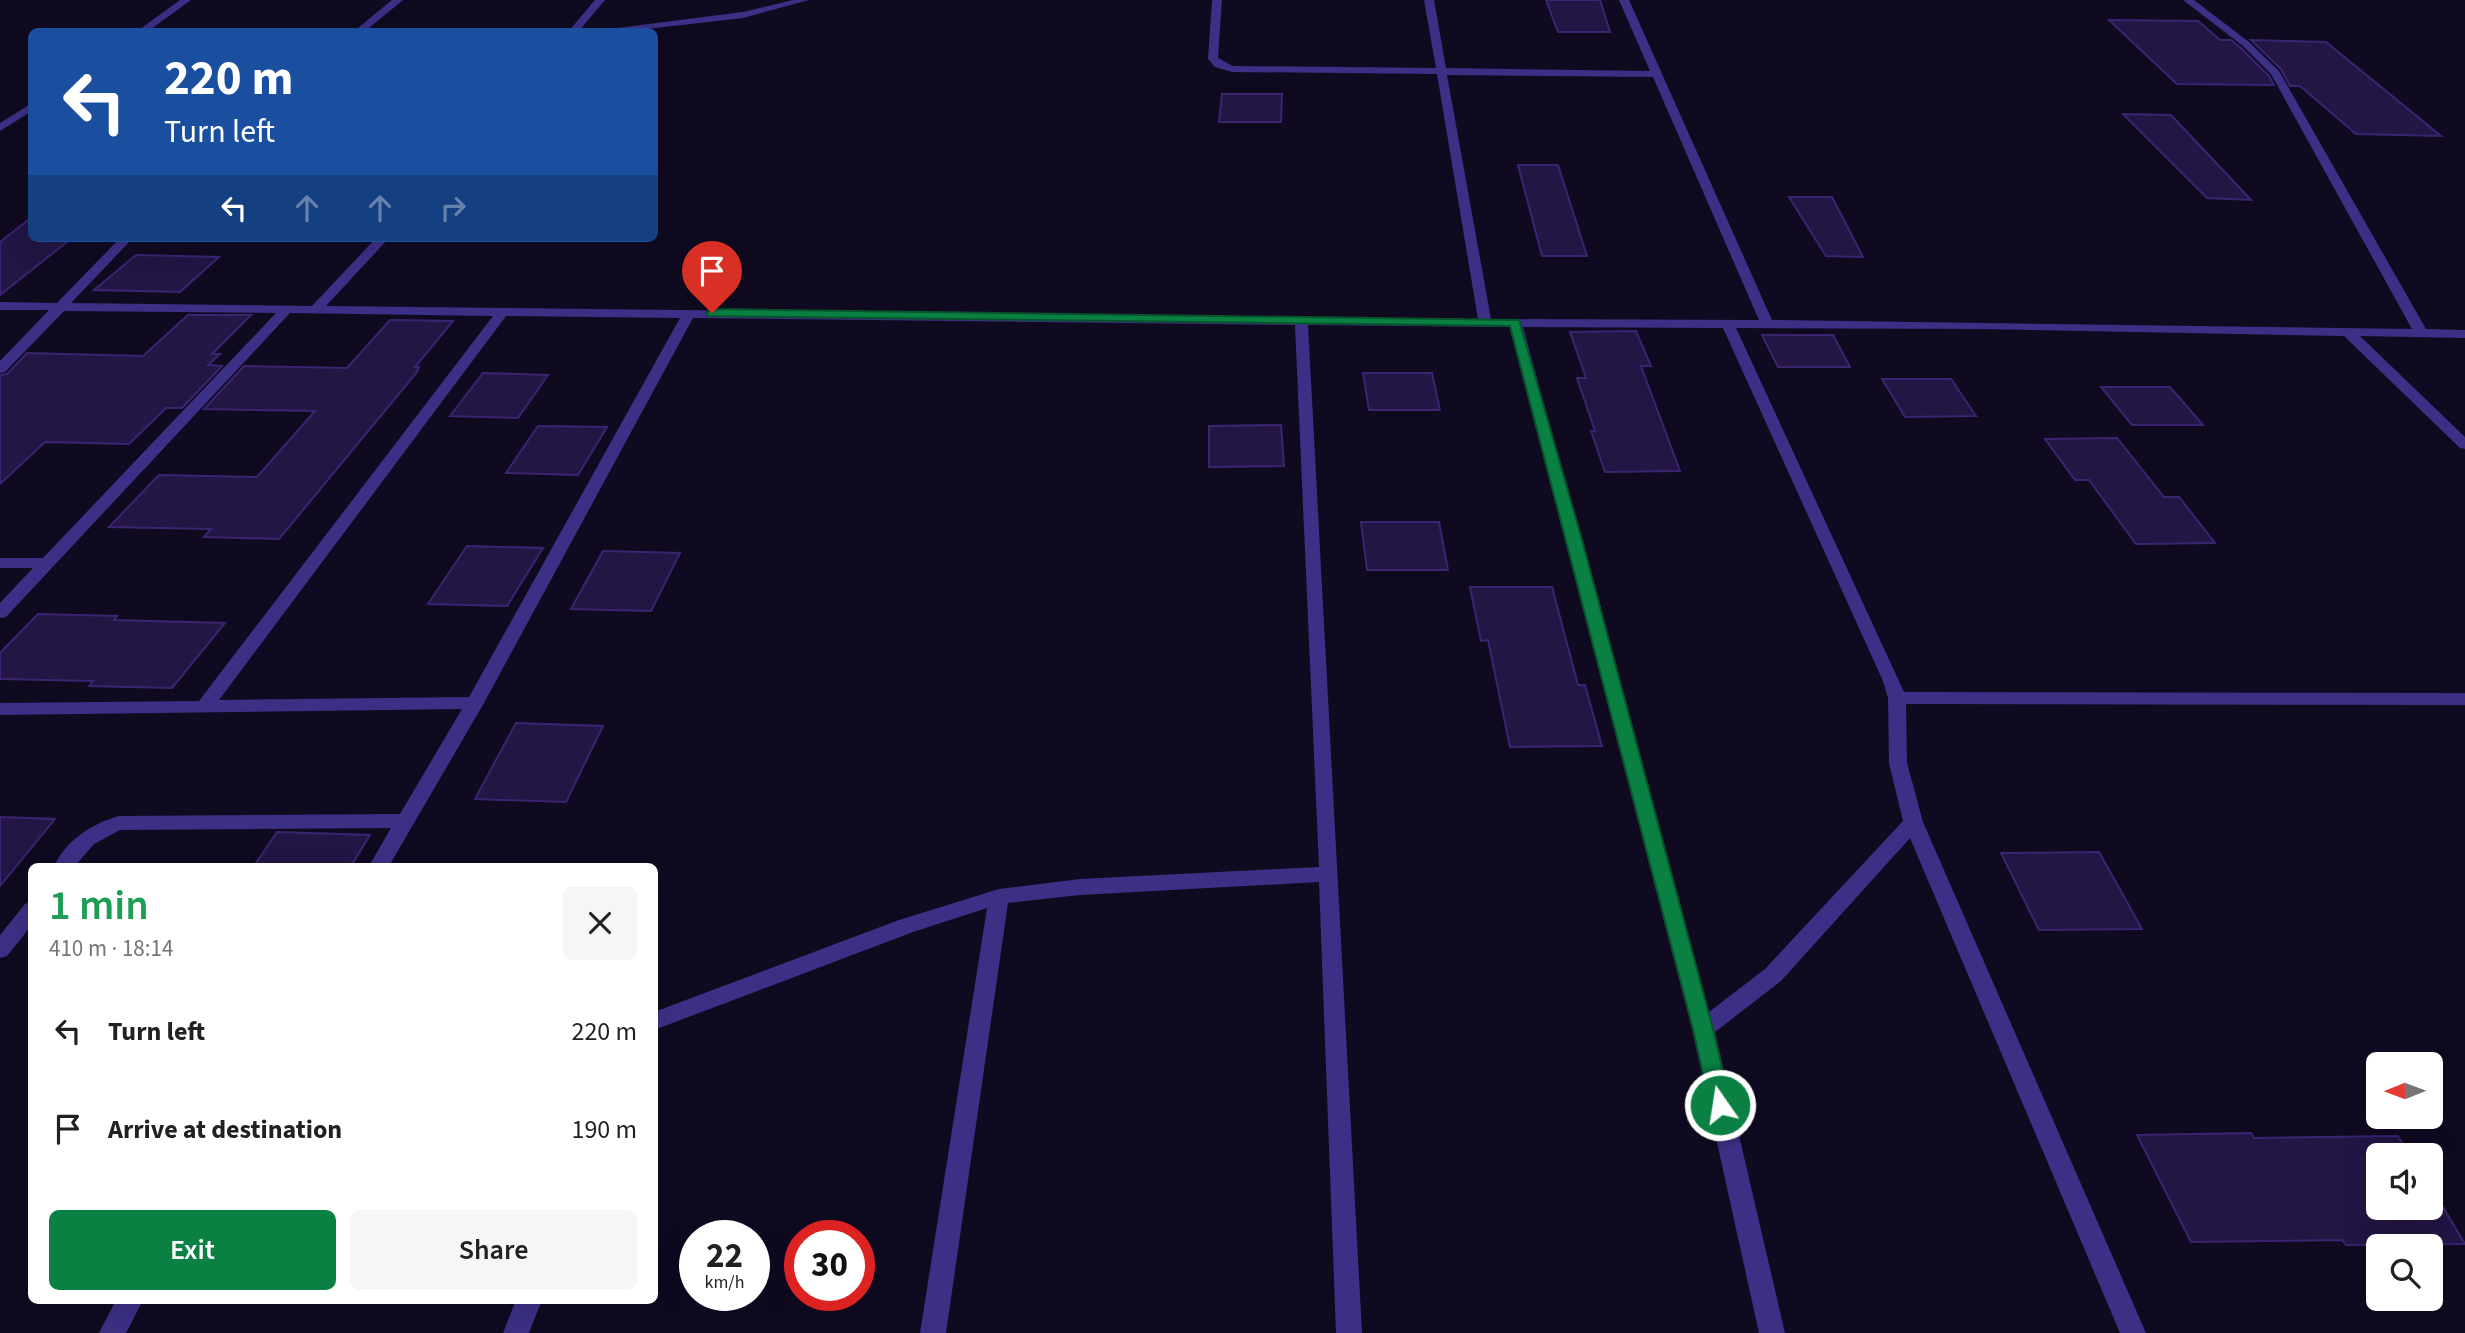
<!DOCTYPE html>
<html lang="en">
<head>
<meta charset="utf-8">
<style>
	:root { --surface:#fff; --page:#f6f6f6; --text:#202124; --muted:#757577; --accent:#0b8043 }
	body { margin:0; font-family:"Source Sans 3",sans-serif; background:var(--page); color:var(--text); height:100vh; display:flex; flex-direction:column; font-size:26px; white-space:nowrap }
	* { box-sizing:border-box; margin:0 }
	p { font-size:23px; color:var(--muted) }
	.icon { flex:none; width:38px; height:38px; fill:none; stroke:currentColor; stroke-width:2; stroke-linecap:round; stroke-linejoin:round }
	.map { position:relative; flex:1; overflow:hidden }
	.details { position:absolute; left:28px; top:863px; width:630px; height:441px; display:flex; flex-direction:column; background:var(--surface); border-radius:10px; box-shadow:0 7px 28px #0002 }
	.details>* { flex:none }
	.top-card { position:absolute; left:28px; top:28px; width:630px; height:214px; border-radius:10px; box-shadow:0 7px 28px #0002; background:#1a4fa0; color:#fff; overflow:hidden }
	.needle { width:46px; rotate:269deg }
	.buttons { position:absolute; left:2366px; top:1052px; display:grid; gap:14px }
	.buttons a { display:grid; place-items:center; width:77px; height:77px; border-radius:10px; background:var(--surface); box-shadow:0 7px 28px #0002; font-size:35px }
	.speed { position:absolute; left:679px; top:1220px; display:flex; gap:14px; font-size:35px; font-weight:700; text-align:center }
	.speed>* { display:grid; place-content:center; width:91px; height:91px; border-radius:50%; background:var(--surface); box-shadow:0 7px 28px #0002; line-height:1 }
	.speed small { font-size:18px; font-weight:400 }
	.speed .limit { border:10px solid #d22; background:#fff; color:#111 }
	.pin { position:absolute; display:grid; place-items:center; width:60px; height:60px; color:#fff; margin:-72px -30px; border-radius:50% 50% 50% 0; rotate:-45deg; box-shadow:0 0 7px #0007 }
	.pin .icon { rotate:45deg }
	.me { position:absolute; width:77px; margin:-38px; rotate:347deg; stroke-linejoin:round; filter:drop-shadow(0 0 5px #0008) }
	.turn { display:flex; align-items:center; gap:24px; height:147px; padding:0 21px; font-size:32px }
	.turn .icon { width:91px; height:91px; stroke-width:2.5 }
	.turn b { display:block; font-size:49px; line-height:60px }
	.lanes { display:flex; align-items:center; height:66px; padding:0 21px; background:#0003; justify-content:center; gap:35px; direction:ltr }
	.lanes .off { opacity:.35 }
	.round { display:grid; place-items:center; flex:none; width:74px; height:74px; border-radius:10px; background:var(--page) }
	.headline { display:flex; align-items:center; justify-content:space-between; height:119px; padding:0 21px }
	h1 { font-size:42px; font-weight:600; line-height:52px; color:#1e9e55 }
	.action { display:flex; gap:14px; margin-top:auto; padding:14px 21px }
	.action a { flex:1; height:80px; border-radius:10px; background:var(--accent); color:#fff; font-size:28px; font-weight:600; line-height:80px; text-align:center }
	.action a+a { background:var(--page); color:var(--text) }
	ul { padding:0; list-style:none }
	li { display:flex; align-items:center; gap:21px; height:98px; padding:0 21px }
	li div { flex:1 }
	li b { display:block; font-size:26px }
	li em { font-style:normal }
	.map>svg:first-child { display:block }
</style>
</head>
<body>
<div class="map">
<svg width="2465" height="1333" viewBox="0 0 2465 1333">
	<rect width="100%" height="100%" fill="#100a21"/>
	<!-- building -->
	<g fill="#231544" stroke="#3b2472" stroke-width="2">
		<path d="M1546,0H1600L1610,32H1558Z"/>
		<path d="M2109,20L2198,21L2220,40H2231L2241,48L2269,76L2274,85L2177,84Z"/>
		<path d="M2251,40L2326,42L2441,136L2356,134L2300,86H2290L2281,69Z"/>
		<path d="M1222,94H1282L1281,122H1219Z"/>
		<path d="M2123,114L2171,115L2251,200L2207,198Z"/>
		<path d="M1518,165H1558L1587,256H1542Z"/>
		<path d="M1789,197H1832L1863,257L1826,256Z"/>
		<path d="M32,217V238H72L0,295V242Z"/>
		<path d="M136,255L219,257L180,292L94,290Z"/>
		<path d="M188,315H251L212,354H220L208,365L222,366L182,408H166L129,444L45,442L0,484V375L7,374L27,353L143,356Z"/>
		<path d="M390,320L453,321L415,367H419L417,372L279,539L204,537L211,529L109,527L159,475L257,477L315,411L204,409L244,366L347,368Z"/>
		<path d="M1636,331L1651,366H1641L1680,471L1605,472L1591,431H1595L1577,378H1586L1570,332Z"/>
		<path d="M1762,335H1833L1850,367H1778Z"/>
		<path d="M483,373L548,375L518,418L450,416Z"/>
		<path d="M1363,373H1432L1440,410H1369Z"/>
		<path d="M1882,379H1951L1976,416L1905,417Z"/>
		<path d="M2101,387H2170L2203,425H2132Z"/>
		<path d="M1281,425L1284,466L1209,467V426Z"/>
		<path d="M538,426L607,427L578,475L506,473Z"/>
		<path d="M2117,438L2164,497H2179L2215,543L2136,544L2089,480H2075L2045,439Z"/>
		<path d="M1361,522H1439L1448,570H1367Z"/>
		<path d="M467,546L543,548L507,606L428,604Z"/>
		<path d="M603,551L680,553L651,611L571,609Z"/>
		<path d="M1470,587H1552L1578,685H1585L1602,746L1510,747L1488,640L1481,641Z"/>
		<path d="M38,614L117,616L114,620L225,623L172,688L89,686L93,681L0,679V653Z"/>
		<path d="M516,723L603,726L566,802L475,799Z"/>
		<path d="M0,817L55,819L0,886Z"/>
		<path d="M277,832L370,835L351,866H254Z"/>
		<path d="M2099,852L2142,929L2039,930L2001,853Z"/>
		<path d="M2251,1133L2254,1138L2398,1136L2410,1155H2378V1208H2431V1187L2465,1244L2346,1245L2342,1240L2191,1242L2137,1135Z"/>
	</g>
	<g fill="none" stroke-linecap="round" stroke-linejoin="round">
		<!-- street -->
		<g fill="#3b3085" fill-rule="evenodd">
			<path d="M180,0H191L147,32H136Z"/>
			<path d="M392,0H403L364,32H353Z"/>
			<path d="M595,0H605L578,32H568Z"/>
			<path d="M793,0H809L743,18L620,32H586L743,12Z"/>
			<path d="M1212,0H1222L1218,58L1233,66L1436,68L1424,0H1434L1446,68L1650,71L1619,0H1629L1772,320L2412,329L2271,74L2243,46L2183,0H2194L2249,42L2279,71L2426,329L2465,330V338L2360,336L2465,437V449L2460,448L2344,336L1979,329L1736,328L1904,692L2465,693V705L1906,704L1907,763L1923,822L2146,1333H2120L1910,838L1781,981L1715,1032L1785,1333H1759L1692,1029L1510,327L1308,325L1362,1333H1336L1319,882L1080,895L1008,903L946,1333H920L987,908L913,932L654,1030V1012L899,920L999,889L1080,879L1319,867L1295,325L693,318L484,703L389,866H369L391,828L120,830L94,844L75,866H54C67,840 91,824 119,816L400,814L462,709L0,715V703L199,701L493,316L290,313L6,617L0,618V603L33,568H0V558H43L276,313L64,311L5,372L0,373V361L49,310H0V302L57,303L120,238H133L71,303L312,306L376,238H389L326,306L1478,319L1437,74L1232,72L1215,67L1208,59ZM1447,75L1653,77L1759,320L1491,319ZM506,316L680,318L469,697L219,700ZM1523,327L1723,328L1883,681L1888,698L1889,763L1903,821L1765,969L1709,1012Z"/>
			<path d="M32,103V111L0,131V123Z"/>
			<path d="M32,901V925L7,956L0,958V935L25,904Z"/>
			<path d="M116,1300H143L126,1333H99Z"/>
			<path d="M516,1300H542L529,1333H503Z"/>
		</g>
	</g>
	<!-- route -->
	<path fill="#0b8043" stroke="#07532c" stroke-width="2" d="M712,309L1519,320L1582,540L1713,1029L1731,1105L1728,1112L1720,1114L1713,1112L1710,1105L1693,1029L1510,326L708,316L706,313Z"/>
</svg>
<div class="buttons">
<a><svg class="needle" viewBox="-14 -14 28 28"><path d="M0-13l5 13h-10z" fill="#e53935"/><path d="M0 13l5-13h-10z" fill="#757577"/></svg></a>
<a><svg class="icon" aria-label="sound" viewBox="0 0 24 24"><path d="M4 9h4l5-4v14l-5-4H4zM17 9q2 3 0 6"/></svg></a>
<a><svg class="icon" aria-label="search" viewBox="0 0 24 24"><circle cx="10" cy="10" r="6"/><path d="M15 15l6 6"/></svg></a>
</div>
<div class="speed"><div>22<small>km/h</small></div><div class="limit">30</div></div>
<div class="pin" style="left:712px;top:313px;background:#d93025"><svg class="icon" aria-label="arrive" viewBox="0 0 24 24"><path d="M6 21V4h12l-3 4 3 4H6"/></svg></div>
<svg class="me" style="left:1720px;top:1105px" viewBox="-20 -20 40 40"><circle r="17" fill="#0b8043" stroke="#fff" stroke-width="3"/><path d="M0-11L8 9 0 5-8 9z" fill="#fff"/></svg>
<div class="top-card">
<div class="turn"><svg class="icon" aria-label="left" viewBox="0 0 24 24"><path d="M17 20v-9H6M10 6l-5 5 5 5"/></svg><div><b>220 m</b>Turn left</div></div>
<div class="lanes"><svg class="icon" aria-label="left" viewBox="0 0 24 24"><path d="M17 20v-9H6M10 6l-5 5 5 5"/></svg><svg class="icon off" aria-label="ahead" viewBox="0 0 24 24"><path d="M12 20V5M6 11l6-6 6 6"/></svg><svg class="icon off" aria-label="ahead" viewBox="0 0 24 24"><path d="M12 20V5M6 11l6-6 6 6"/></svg><svg class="icon off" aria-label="right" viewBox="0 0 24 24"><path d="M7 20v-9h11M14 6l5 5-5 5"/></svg></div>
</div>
<section class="details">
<div class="headline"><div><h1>1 min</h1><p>410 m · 18:14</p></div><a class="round"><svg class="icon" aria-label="close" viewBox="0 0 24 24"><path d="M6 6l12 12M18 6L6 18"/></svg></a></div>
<ul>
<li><svg class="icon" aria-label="left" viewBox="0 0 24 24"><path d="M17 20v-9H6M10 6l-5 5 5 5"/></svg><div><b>Turn left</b></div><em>220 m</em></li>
<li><svg class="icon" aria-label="arrive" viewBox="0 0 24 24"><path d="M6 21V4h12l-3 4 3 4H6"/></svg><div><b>Arrive at destination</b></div><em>190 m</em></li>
</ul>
<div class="action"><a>Exit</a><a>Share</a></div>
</section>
</div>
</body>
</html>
